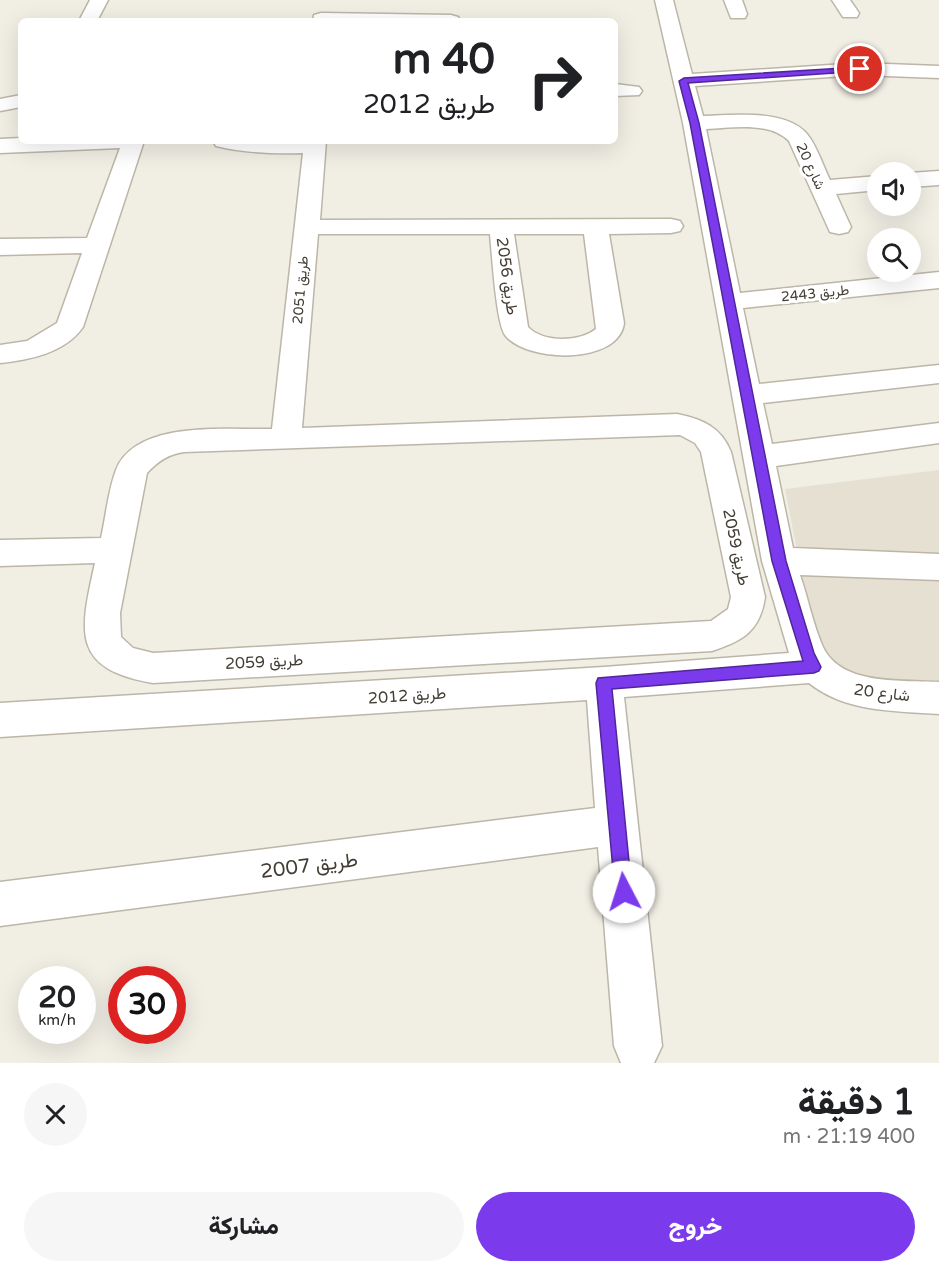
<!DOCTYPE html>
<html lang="ar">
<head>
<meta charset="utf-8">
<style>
	:root { --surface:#fff; --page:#f6f6f6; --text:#202124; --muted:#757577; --accent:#7c3aed }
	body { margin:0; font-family:"Varela Round",Vazirmatn,sans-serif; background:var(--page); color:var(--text); direction:rtl; height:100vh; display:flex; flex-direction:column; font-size:22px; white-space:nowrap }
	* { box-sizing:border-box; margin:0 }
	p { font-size:20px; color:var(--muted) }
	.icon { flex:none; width:33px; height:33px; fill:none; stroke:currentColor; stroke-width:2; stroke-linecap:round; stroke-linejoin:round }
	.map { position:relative; height:1063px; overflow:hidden; direction:ltr }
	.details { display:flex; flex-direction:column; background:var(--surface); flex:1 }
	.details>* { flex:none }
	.top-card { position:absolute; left:18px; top:18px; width:600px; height:126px; border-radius:9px; box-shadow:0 6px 24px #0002; direction:rtl; background:#fff; color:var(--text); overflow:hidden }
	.fabs { position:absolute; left:867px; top:162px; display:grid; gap:12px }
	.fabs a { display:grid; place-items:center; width:54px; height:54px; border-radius:50%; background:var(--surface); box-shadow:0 6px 24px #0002; font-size:30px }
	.speed { position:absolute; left:18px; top:966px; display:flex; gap:12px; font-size:30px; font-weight:700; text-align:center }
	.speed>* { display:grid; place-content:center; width:78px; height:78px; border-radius:50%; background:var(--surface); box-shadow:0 6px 24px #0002; line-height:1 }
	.speed small { font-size:15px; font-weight:400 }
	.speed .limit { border:9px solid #d22; background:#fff; color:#111 }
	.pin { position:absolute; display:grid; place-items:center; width:51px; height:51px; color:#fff; margin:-26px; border:3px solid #fff; border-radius:50%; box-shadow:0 2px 6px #0007 }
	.me { position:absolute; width:66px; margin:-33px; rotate:355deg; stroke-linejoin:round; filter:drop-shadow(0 0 4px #0008) }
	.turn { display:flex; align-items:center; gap:21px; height:126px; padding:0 24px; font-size:27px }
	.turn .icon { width:78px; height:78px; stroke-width:2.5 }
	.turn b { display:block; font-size:42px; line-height:51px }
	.round { display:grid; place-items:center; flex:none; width:63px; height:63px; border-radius:32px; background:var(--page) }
	.headline { display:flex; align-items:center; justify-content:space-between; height:102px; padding:0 24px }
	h1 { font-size:36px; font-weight:800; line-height:45px }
	.action { display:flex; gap:12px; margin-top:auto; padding:12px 24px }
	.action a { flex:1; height:69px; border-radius:36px; background:var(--accent); color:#fff; font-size:24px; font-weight:800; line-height:69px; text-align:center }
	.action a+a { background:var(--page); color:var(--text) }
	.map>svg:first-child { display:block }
</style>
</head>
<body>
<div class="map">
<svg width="939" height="1063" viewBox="0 0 939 1063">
	<rect width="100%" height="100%" fill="#f1eee4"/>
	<!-- residential -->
	<path fill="#e5e0d2" d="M939,470V693L854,686L819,663L785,489Z"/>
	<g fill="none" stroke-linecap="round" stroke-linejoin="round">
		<defs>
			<g id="minor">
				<path d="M90,0H108L97,21H79Z"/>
				<path d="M655,0H673L692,74L860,63L939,66V78L860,75L695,86L703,116C732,115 786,109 807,134C817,146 823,166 830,180L878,176V190L836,194L851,227L848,232L839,234L830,232L789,141C769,121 732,128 706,129L740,293L939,272V288L743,308L759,384L939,365V383L763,403L772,444L939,423V443L776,466L793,548L939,554V580L800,575C808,598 813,625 823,647C841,686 904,680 939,682V714C894,711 845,712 809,683L624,697L662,1046L654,1063H621L614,1046L598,847L0,926V882L595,808L587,700L0,737V703L604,667L789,653L762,561L683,123Z"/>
				<path d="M724,0H742L747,14L745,18H731Z"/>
				<path d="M832,0H850L859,13L857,17H843Z"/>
				<path d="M321,13L451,15L458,17L460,21H313L314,15Z"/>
				<path d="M615,84L639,87L642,91L639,95L615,96Z"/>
				<path d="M21,95V107L0,111V99Z"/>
				<path d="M21,138V141H144L83,327C65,353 29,360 0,363V345L27,341L57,323L82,253L0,255V239L87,238L120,148L0,153V139Z"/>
				<path d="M213,141H326L320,220L671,219L680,221L683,226L680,231L671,233L609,234L624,323C619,365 526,363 505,335C496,322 492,254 490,234H318L302,428L677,414C702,419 721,427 731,452L765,597C760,632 742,641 712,651L153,683C70,669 80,631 95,563L0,566V540L101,538C106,516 108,491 116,470C136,419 229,430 272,429L303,153C273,154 245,153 216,146ZM514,234H584L596,329C580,342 543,343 528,327ZM680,435L695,443L701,452L731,597L728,609L711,621L153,653L133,648L121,637L120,613L147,473C158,461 169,454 184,452Z"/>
				<path d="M939,171V185L910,187V173Z"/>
			</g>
		</defs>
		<!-- minor casing -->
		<use href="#minor" stroke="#bcb6a7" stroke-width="3"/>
		<!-- minor -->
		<use href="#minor" fill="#fff" fill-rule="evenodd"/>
	</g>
	<!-- route -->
	<path fill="#7c3aed" stroke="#51269a" stroke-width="1.5" d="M860,67H863V71L688,83L699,123L786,561L814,653L821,667L819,671L814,673L612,689L632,892L630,898L624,900L617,898L615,892L596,683L598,678L803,661L772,561L690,123L679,81L684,78Z"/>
	<g text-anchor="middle" stroke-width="6" stroke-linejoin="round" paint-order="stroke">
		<!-- far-street labels -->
		<g font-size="14" fill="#433e34" stroke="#fff">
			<text transform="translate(811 166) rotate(65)" y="5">شارع 20</text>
			<text transform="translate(300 290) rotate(-85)" y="5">طريق 2051</text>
			<text transform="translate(815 293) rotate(-6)" y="5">طريق 2443</text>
		</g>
		<!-- street labels -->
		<g font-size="16" fill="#433e34" stroke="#fff">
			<text transform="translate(508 276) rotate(82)" y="6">طريق 2056</text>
			<text transform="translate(737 547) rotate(78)" y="6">طريق 2059</text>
			<text transform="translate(264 661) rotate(-3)" y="6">طريق 2059</text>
			<text transform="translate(882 692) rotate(7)" y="6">شارع 20</text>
			<text transform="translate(407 695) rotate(-4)" y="6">طريق 2012</text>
		</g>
		<!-- near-street labels -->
		<g font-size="20" fill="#433e34" stroke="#fff">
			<text transform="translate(309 865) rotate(-7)" y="7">طريق 2007</text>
		</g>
	</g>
</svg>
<div class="fabs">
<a><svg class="icon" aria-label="sound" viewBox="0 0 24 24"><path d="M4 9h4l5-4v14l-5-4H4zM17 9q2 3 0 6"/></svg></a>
<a><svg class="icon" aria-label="search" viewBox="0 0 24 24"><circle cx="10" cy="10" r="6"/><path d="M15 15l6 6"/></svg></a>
</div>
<div class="speed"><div>20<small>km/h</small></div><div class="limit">30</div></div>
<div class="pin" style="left:860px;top:69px;background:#d93025"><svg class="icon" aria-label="arrive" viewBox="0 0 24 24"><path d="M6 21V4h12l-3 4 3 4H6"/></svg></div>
<svg class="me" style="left:624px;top:892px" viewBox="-20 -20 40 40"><circle r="19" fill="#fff"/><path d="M0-13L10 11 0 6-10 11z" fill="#7c3aed"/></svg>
<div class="top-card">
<div class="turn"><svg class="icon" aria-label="right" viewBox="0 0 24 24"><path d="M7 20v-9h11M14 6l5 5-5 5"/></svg><div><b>40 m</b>طريق 2012</div></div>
</div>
</div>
<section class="details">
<div class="headline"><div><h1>1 دقيقة</h1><p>400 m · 21:19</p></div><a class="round"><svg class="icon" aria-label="close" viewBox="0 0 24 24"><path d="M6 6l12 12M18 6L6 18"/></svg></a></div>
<div class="action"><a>خروج</a><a>مشاركة</a></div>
</section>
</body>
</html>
